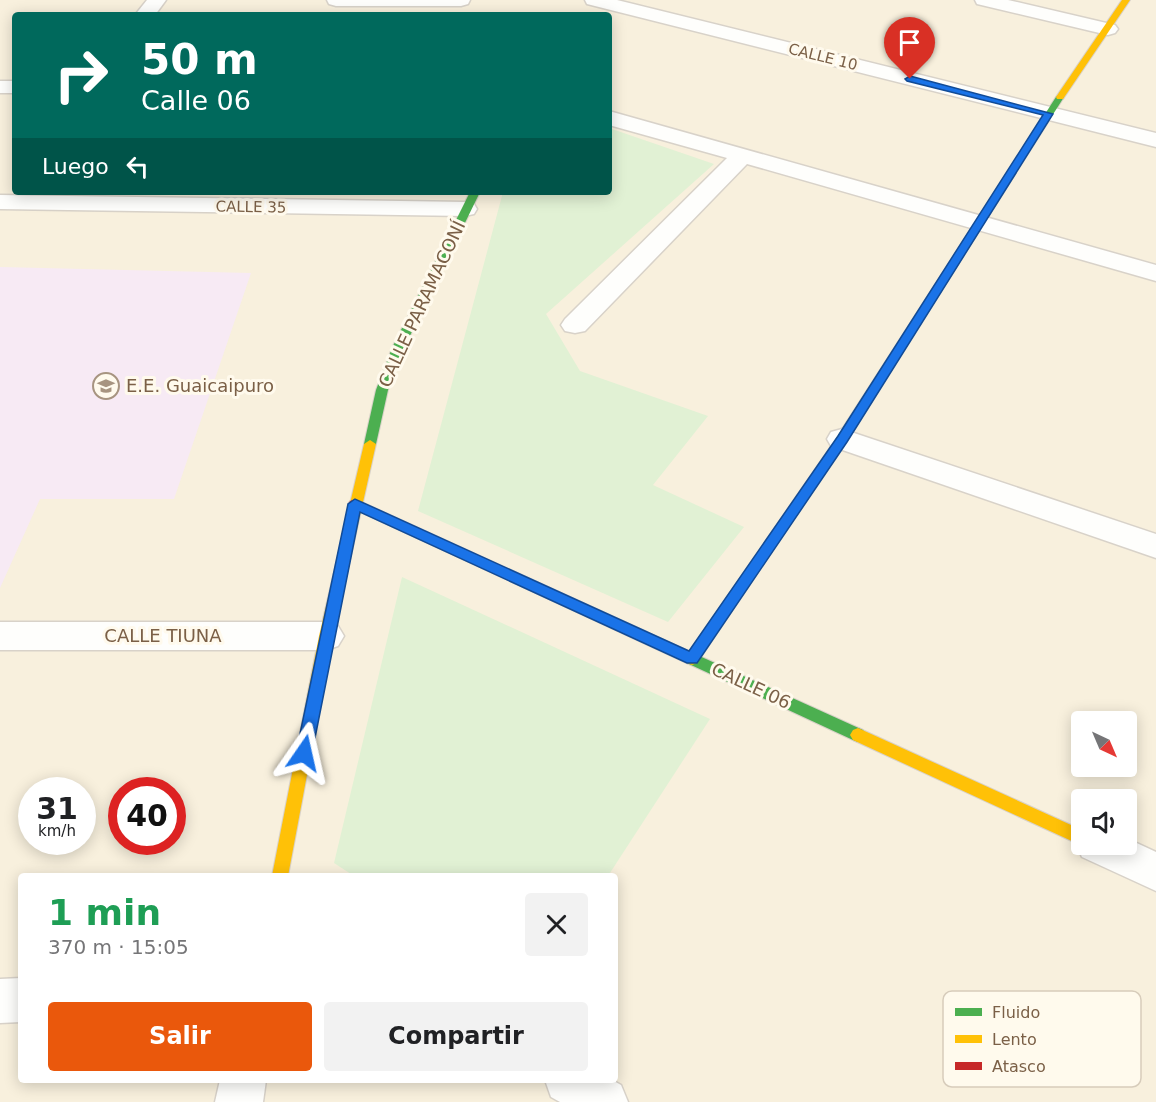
<!DOCTYPE html>
<html lang="es">
<head>
<meta charset="utf-8">
<style>
	:root { --surface:#fff; --page:#f2f2f2; --text:#202124; --muted:#757577; --accent:#ea580c }
	body { margin:0; font-family:"DejaVu Sans",sans-serif; background:var(--page); color:var(--text); height:100vh; display:flex; flex-direction:column; font-size:22px; white-space:nowrap }
	* { box-sizing:border-box; margin:0 }
	p { font-size:20px; color:var(--muted) }
	.icon { flex:none; width:33px; height:33px; fill:none; stroke:currentColor; stroke-width:2; stroke-linecap:round; stroke-linejoin:round }
	.map { position:relative; flex:1; overflow:hidden }
	.details { position:absolute; left:18px; top:873px; width:600px; height:210px; display:flex; flex-direction:column; background:var(--surface); border-radius:6px; box-shadow:0 3px 15px #0003 }
	.details>* { flex:none }
	.guide { position:absolute; left:12px; top:12px; width:600px; height:183px; border-radius:6px; box-shadow:0 3px 15px #0003; background:#00695c; color:#fff; overflow:hidden }
	.needle { width:39px; rotate:136deg }
	.buttons { position:absolute; left:1071px; top:711px; display:grid; gap:12px }
	.buttons a { display:grid; place-items:center; width:66px; height:66px; border-radius:6px; background:var(--surface); box-shadow:0 3px 15px #0003; font-size:30px }
	.speed { position:absolute; left:18px; top:777px; display:flex; gap:12px; font-size:30px; font-weight:700; text-align:center }
	.speed>* { display:grid; place-content:center; width:78px; height:78px; border-radius:50%; background:var(--surface); box-shadow:0 3px 15px #0003; line-height:1 }
	.speed small { font-size:15px; font-weight:400 }
	.speed .limit { border:9px solid #d22; background:#fff; color:#111 }
	.pin { position:absolute; display:grid; place-items:center; width:51px; height:51px; color:#fff; margin:-62px -26px; border-radius:50% 50% 50% 0; rotate:-45deg; box-shadow:0 0 6px #0007 }
	.pin .icon { rotate:45deg }
	.me { position:absolute; width:66px; margin:-33px; rotate:11deg; stroke-linejoin:round; filter:drop-shadow(0 0 4px #0008) }
	.turn { display:flex; align-items:center; gap:21px; height:126px; padding:0 30px; font-size:27px }
	.turn .icon { width:78px; height:78px; stroke-width:2.5 }
	.turn b { display:block; font-size:42px; line-height:51px }
	.then { display:flex; align-items:center; height:57px; padding:0 30px; background:#0003; gap:12px; font-size:22px }
	.round { display:grid; place-items:center; flex:none; width:63px; height:63px; border-radius:6px; background:var(--page) }
	.summary { display:flex; align-items:center; justify-content:space-between; height:102px; padding:0 30px }
	h1 { font-size:36px; font-weight:700; line-height:45px; color:#1e9e55 }
	.cta { display:flex; gap:12px; margin-top:auto; padding:12px 30px }
	.cta a { flex:1; height:69px; border-radius:6px; background:var(--accent); color:#fff; font-size:24px; font-weight:700; line-height:69px; text-align:center }
	.cta a+a { background:var(--page); color:var(--text) }
	.map>svg:first-child { display:block }
</style>
</head>
<body>
<div class="map">
<svg width="1156" height="1102" viewBox="0 0 1156 1102">
	<rect width="100%" height="100%" fill="#f9f5eb"/>
	<!-- residential -->
	<path fill="#f8f0dd" fill-rule="evenodd" d="M0,0H1156V1102H0ZM15,15H609V192H15ZM1082,722H1126V766H1082ZM32,790H82V842H32ZM122,790H172V842H122ZM1082,800H1126V844H1082ZM21,876H615V1080H21Z"/>
	<!-- education -->
	<path fill="#f7eaf4" d="M0,267L251,273L174,499H40L0,588Z"/>
	<!-- green -->
	<g fill="#e1f1d4">
		<path d="M609,128L714,164L546,314L580,371L708,416L653,485L744,527L668,622L418,511L503,192H609Z"/>
		<path d="M402,577L710,719L608,876H354L334,863Z"/>
	</g>
	<g fill="none" stroke-linecap="round" stroke-linejoin="round">
		<defs>
			<g id="street">
				<path d="M147,0H166L155,15H135Z"/>
				<path d="M327,0H470L468,4L461,6H336L329,4Z"/>
				<path d="M585,0H617L1156,133V147L587,4Z"/>
				<path d="M975,0H1008L1115,25L1118,29L1115,33L1108,35L977,4Z"/>
				<rect x="0" y="81" width="15" height="12"/>
				<path d="M609,111L1156,265V281L747,164L585,331L575,333L565,331L561,325L565,319L727,158L609,125Z"/>
				<path d="M0,195L465,202L474,204L477,209L474,214L465,216L0,209Z"/>
				<path d="M842,429L1156,534V558L831,446L827,439L831,432Z"/>
				<path d="M0,622H326L338,626L344,636L338,646L326,650H0Z"/>
				<path d="M1082,831V844H1126V838L1156,852V891L1082,857L1076,844Z"/>
				<path d="M21,978V1022L0,1023V979Z"/>
				<path d="M220,1080H266L263,1102H215Z"/>
				<path d="M545,1080H612L621,1085L628,1102H560L551,1097Z"/>
			</g>
			<g id="fast">
				<path d="M1060,94L1064,97L839,452H831L829,449L831,446L1056,97Z"/>
				<path d="M470,192H480L404,348L388,390L376,444L370,448L366,447L364,444L376,390L392,348Z"/>
				<path d="M642,630L863,730L866,735L863,740L858,742L853,740L637,640L635,636L637,632Z"/>
			</g>
			<g id="slow">
				<path d="M1122,0H1130L1063,99H1057L1056,97Z"/>
				<path d="M370,440L376,444L333,636L288,876H272L319,636L364,444Z"/>
				<path d="M835,445L839,446L841,449L839,452L697,663L692,665L687,663L685,659L687,655L831,446Z"/>
				<path d="M858,728L1082,830V844H1085L1082,846L1076,843L853,740L850,735L853,730Z"/>
			</g>
			<path id="jam" d="M355,499L647,632L649,636L647,640H637L350,507L348,504L350,501Z"/>
		</defs>
		<!-- street casing -->
		<use href="#street" stroke="#d8d2c9" stroke-width="3"/>
		<!-- fast casing -->
		<use href="#fast" stroke="#d9d2c8" stroke-width="2"/>
		<!-- slow casing -->
		<use href="#slow" stroke="#d9d2c8" stroke-width="2"/>
		<!-- jam casing -->
		<use href="#jam" stroke="#d9d2c8" stroke-width="2"/>
		<!-- street -->
		<use href="#street" fill="#fefefc" fill-rule="evenodd"/>
		<!-- fast -->
		<use href="#fast" fill="#4caf50" fill-rule="evenodd"/>
		<!-- slow -->
		<use href="#slow" fill="#ffc107" fill-rule="evenodd"/>
		<!-- jam -->
		<use href="#jam" fill="#c62828" fill-rule="evenodd"/>
	</g>
	<!-- route -->
	<path fill="#1a73e8" stroke="#114b97" stroke-width="1.5" d="M910,76L1053,114L847,442L697,663H687L360,512L312,753L309,758L304,760L298,758L296,753L348,504L355,499L689,651L838,436L1043,115L907,81L905,79Z"/>
	<!-- icons -->
	<defs>
		<symbol id="school-ring" viewBox="-11 -11 22 22"><circle r="9.5" fill="#fffaed" stroke="#a79480" stroke-width="1.5"/><path d="M0-5L7-2L0 1L-7-2ZM-4 1L0 2.5L4 1V4Q0 6-4 4Z" fill="#a79480"/></symbol>
	</defs>
	<g fill-rule="evenodd">
		<use href="#school-ring" x="91" y="371" width="30" height="30"/>
	</g>
	<g text-anchor="middle" stroke-width="6" stroke-linejoin="round" paint-order="stroke">
		<!-- far-street labels -->
		<g font-size="15" fill="#7b6047" stroke="#fffaed">
			<text transform="translate(823 57) rotate(14)" y="5">CALLE 10</text>
			<text transform="translate(251 207) rotate(1)" y="5">CALLE 35</text>
		</g>
		<!-- street labels -->
		<g font-size="18" fill="#7b6047" stroke="#fffaed">
			<text transform="translate(422 304) rotate(-65)" y="6">CALLE PARAMACONÍ</text>
			<text x="163" y="642">CALLE TIUNA</text>
			<text transform="translate(751 686) rotate(25)" y="6">CALLE 06</text>
		</g>
		<!-- poi labels -->
		<g font-size="18" fill="#7b6047" stroke="#fffaed" text-anchor="start">
			<text x="126" y="392">E.E. Guaicaipuro</text>
		</g>
	</g>
	<!-- legend -->
	<rect x="943" y="991" width="198" height="96" rx="9" fill="#fffaed" stroke="#d7ccbb" stroke-width="1.5"/>
	<rect x="955" y="1008" width="27" height="8" fill="#4caf50"/>
	<rect x="955" y="1035" width="27" height="8" fill="#ffc107"/>
	<rect x="955" y="1062" width="27" height="8" fill="#c62828"/>
	<g font-size="16" fill="#7b6047">
		<text x="992" y="1018">Fluido</text>
		<text x="992" y="1045">Lento</text>
		<text x="992" y="1072">Atasco</text>
	</g>
</svg>
<div class="buttons">
<a><svg class="needle" viewBox="-14 -14 28 28"><path d="M0-13l5 13h-10z" fill="#e53935"/><path d="M0 13l5-13h-10z" fill="#757577"/></svg></a>
<a><svg class="icon" aria-label="sound" viewBox="0 0 24 24"><path d="M4 9h4l5-4v14l-5-4H4zM17 9q2 3 0 6"/></svg></a>
</div>
<div class="speed"><div>31<small>km/h</small></div><div class="limit">40</div></div>
<div class="pin" style="left:910px;top:79px;background:#d93025"><svg class="icon" aria-label="arrive" viewBox="0 0 24 24"><path d="M6 21V4h12l-3 4 3 4H6"/></svg></div>
<svg class="me" style="left:304px;top:753px" viewBox="-20 -20 40 40"><path d="M0-17L14 15 0 8-14 15z" fill="#1a73e8" stroke="#fff" stroke-width="4"/></svg>
<div class="guide">
<div class="turn"><svg class="icon" aria-label="right" viewBox="0 0 24 24"><path d="M7 20v-9h11M14 6l5 5-5 5"/></svg><div><b>50 m</b>Calle 06</div></div>
<div class="then">Luego<svg class="icon" aria-label="left" viewBox="0 0 24 24"><path d="M17 20v-9H6M10 6l-5 5 5 5"/></svg></div>
</div>
<section class="details">
<div class="summary"><div><h1>1 min</h1><p>370 m · 15:05</p></div><a class="round"><svg class="icon" aria-label="close" viewBox="0 0 24 24"><path d="M6 6l12 12M18 6L6 18"/></svg></a></div>
<div class="cta"><a>Salir</a><a>Compartir</a></div>
</section>
</div>
</body>
</html>
